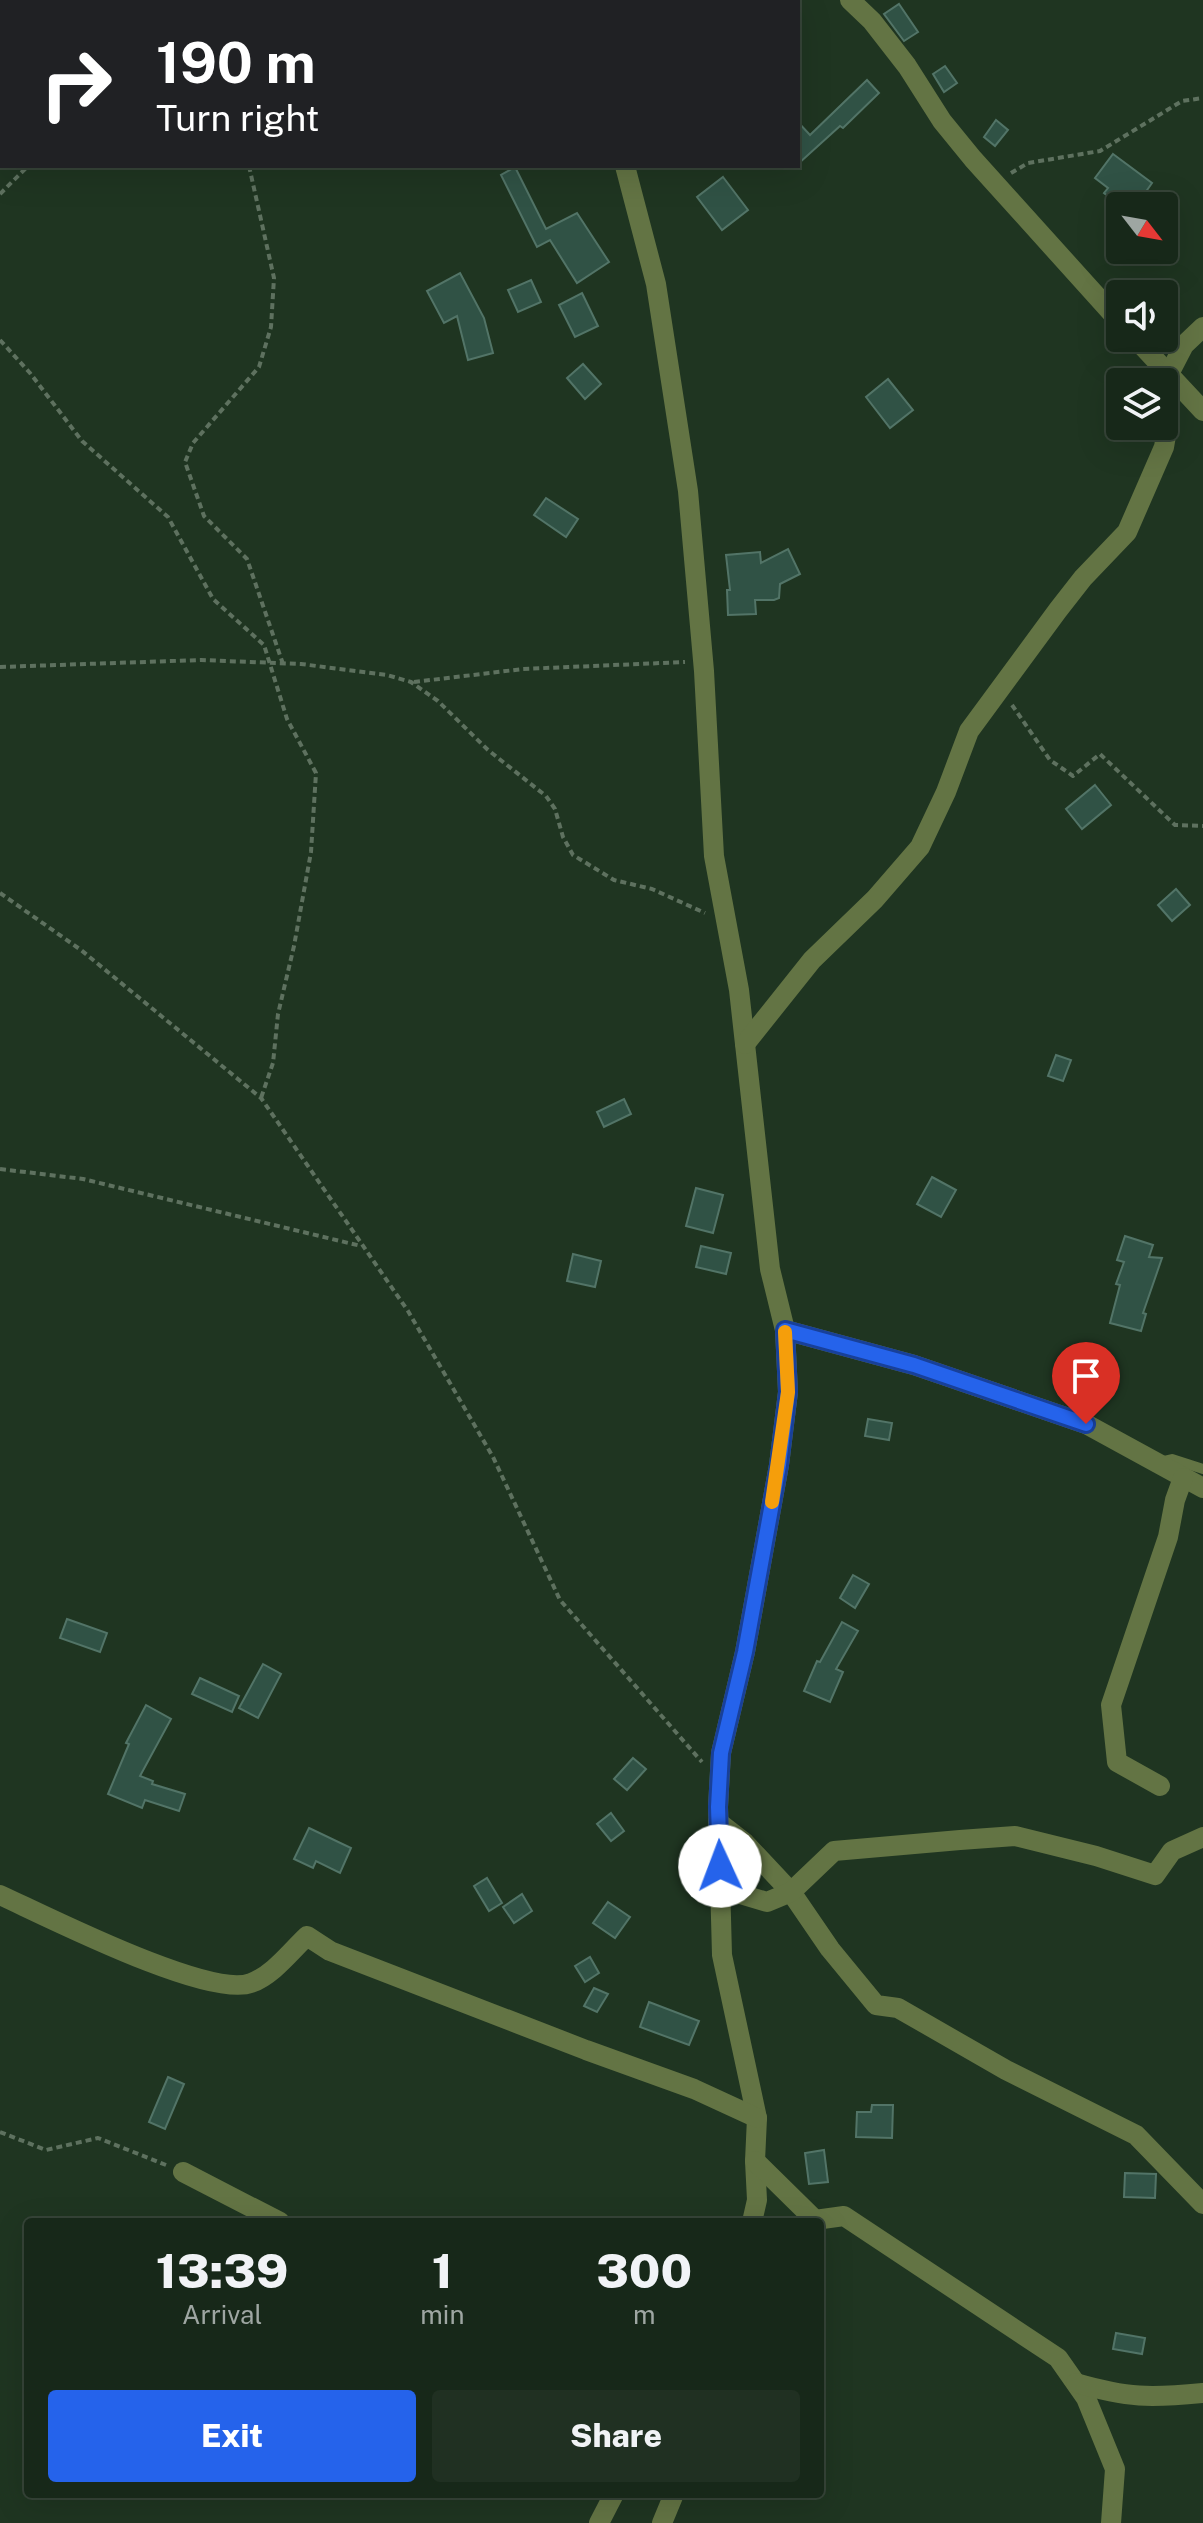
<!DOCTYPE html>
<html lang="en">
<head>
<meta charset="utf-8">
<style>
	:root { --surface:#172819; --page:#203022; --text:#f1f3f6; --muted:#9ea6a2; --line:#364438; --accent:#2563eb }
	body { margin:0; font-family:"Public Sans",sans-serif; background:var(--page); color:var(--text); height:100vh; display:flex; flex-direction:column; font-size:30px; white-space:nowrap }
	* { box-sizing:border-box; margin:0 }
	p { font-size:26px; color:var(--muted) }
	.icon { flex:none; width:44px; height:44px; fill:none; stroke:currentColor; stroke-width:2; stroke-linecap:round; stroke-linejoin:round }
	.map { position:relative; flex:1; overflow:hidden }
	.drawer { position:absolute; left:24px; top:2218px; width:800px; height:280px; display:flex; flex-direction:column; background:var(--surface); border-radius:8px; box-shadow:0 8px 32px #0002,0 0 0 2px var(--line) }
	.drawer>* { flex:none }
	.top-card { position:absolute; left:0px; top:0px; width:800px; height:168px; box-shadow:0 8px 32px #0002,0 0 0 2px var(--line); background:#202124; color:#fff; overflow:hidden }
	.needle { width:52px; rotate:121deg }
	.fabs { position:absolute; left:1106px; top:192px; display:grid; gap:16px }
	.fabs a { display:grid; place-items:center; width:72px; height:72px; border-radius:8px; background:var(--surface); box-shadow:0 8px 32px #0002,0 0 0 2px var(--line); font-size:40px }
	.pin { position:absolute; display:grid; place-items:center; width:68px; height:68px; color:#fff; margin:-82px -34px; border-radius:50% 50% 50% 0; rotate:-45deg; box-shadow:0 0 8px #0007 }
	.pin .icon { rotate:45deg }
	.me { position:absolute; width:88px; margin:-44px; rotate:358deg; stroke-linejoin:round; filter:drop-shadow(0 0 6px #0008) }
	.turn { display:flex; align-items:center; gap:28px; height:168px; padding:0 24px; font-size:36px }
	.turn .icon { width:104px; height:104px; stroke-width:2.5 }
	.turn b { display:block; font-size:56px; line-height:68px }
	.eta { display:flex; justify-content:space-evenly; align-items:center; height:136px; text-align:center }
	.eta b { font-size:48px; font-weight:800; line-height:56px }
	.button { display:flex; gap:16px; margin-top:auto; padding:16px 24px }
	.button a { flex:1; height:92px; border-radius:8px; background:var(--accent); color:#fff; font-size:32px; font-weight:800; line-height:92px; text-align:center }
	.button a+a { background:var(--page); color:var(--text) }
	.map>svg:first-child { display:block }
</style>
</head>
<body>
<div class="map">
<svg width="1203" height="2523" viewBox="0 0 1203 2523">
	<rect width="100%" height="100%" fill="#1f3521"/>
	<!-- building -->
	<g fill="#305245" stroke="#527467" stroke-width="2">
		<path d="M899,4L918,32L904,41L884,14Z"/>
		<path d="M945,66L957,83L944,92L933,74Z"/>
		<path d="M867,80L879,93L843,128L840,126L798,164V122L810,135Z"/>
		<path d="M996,120L1008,130L995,146L984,137Z"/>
		<path d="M1113,154L1152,183L1138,203L1129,197L1121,206L1104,193L1108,188L1095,178Z"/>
		<path d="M515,167L546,229L577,213L609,262L577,283L550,240L537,247L501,175Z"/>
		<path d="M723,177L748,210L722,230L697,197Z"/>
		<path d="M460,273L484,318L493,353L468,360L457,316L444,323L427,291Z"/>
		<path d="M531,280L541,302L518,312L508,290Z"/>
		<path d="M582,293L598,326L575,337L559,305Z"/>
		<path d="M583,364L601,384L585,399L567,378Z"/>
		<path d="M888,379L913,410L890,428L866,397Z"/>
		<path d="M546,498L578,519L566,537L534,515Z"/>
		<path d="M788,549L800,574L780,584L779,598L774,600H755L756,614L728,615L727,590H730L726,555L760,552L761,563Z"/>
		<path d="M1095,785L1111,805L1082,829L1066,809Z"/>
		<path d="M1176,889L1190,905L1172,921L1158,905Z"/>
		<path d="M1056,1055L1071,1060L1063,1081L1048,1076Z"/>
		<path d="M624,1099L631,1114L604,1127L597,1112Z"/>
		<path d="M932,1177L956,1190L941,1217L917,1204Z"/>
		<path d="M696,1188L723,1195L713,1233L686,1226Z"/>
		<path d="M1125,1236L1153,1245L1149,1257L1162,1258L1143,1313L1146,1314L1141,1331L1110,1323L1120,1285L1116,1284L1124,1262L1117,1260Z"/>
		<path d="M701,1246L731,1253L726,1274L696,1267Z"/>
		<path d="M573,1254L601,1261L595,1287L567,1281Z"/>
		<path d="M868,1419L892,1423L889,1440L865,1436Z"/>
		<path d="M853,1575L869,1584L855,1608L840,1598Z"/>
		<path d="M67,1619L107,1633L100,1652L60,1638Z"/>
		<path d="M842,1622L858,1631L836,1669L843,1672L830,1702L804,1691L817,1661L820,1662Z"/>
		<path d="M263,1664L281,1674L258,1718L239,1708Z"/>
		<path d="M200,1678L239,1696L232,1712L192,1694Z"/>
		<path d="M146,1705L171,1719L140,1776L153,1781L152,1784L185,1794L179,1811L145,1800L142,1808L108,1794L129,1744L126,1743Z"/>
		<path d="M633,1758L646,1769L627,1790L614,1779Z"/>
		<path d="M611,1813L624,1831L611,1841L597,1824Z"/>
		<path d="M309,1828L351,1848L340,1873L316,1861L313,1868L294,1859Z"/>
		<path d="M487,1878L502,1903L489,1911L474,1886Z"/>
		<path d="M522,1894L532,1911L514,1923L503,1907Z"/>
		<path d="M608,1902L630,1917L615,1938L593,1923Z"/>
		<path d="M590,1957L599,1973L585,1982L575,1966Z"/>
		<path d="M594,1988L608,1994L597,2012L584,2006Z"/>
		<path d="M649,2002L699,2021L689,2045L640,2027Z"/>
		<path d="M168,2077L184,2084L165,2129L149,2122Z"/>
		<path d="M872,2105H893L892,2138L856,2137L857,2112H871Z"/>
		<path d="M824,2150L828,2182L809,2184L805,2153Z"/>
		<path d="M1125,2173L1156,2174L1155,2198L1124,2197Z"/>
		<path d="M1116,2333L1145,2338L1142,2354L1113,2349Z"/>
	</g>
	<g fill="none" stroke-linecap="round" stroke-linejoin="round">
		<!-- path -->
		<g stroke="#5e715f" stroke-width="4" stroke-dasharray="6 4" stroke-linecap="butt">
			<path d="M249,166L274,278L271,327L259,367L193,443L185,462L204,516L247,559L283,664"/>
			<path d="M1011,173L1028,163L1100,151L1182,101L1203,98"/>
			<path d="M0,194L28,166"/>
			<path d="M0,340L30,373L82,441L168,517L213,599L264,645L287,719L316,773L311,852L294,946L278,1014L273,1063L261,1098"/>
			<path d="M0,667L201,660L301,664L387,675L411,682L438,701L488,750L546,796L555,809L563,837L573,855L614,880L652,889L705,913"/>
			<path d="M414,682L523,669L685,662"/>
			<path d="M1012,705L1050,760L1073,776L1100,754L1175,825L1203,826"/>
			<path d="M0,893L81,950L261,1098L408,1311L493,1457L560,1600L702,1762"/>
			<path d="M0,1169L83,1179L361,1246"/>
			<path d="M0,2132L46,2150L98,2138L166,2165"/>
		</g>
		<!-- lane -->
		<path stroke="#637444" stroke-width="10" d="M1159,1462L1172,1459L1203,1469"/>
		<!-- street -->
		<g stroke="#637444" stroke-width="20">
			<path d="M4,0L21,2"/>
			<path d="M562,0L563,2"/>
			<path d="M850,0L872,21L907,66L942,121L973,159L1120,322"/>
			<path d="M172,2L173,0"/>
			<path d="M750,2L756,0"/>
			<path d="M625,166L656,284L688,491L704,671L714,856L739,990L770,1269L785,1330L788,1392L779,1465L745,1652L721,1753L718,1807L722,1955L757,2118L755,2161L757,2200L752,2222"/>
			<path d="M1135,338L1203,411"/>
			<path d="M745,1044L812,960L875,899L920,847L946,792L969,731L1058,610L1083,578L1127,532L1164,447L1169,418V374L1184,345L1203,327"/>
			<path d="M785,1330L914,1365L1086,1424L1203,1488"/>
			<path d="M1160,1786L1117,1762L1111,1705L1168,1537L1175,1500L1183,1478"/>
			<path d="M718,1822L745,1843L791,1892L830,1949L876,2005L898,2008L1006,2070L1136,2135L1203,2204"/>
			<path d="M720,1888L767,1902L791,1892L834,1851L960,1840L1015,1836L1096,1856L1155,1875L1172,1851L1203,1837"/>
			<path d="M0,1895C46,1916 209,1999 251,1983C273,1975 290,1952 307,1936L330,1951L586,2050L694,2089L757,2118"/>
			<path d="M755,2161L815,2220L844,2216L1058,2358L1086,2398L1115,2469L1111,2523"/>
			<path d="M183,2172L280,2222"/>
			<path d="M1076,2383C1128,2398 1150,2398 1203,2393"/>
			<path d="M599,2523L614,2494"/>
			<path d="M662,2523L674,2494"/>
		</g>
	</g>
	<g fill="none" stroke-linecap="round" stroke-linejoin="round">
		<defs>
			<path id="route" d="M720,1866L718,1807L721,1753L745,1652L779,1465L788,1392L785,1330L914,1365L1086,1424"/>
		</defs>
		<!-- route casing -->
		<use href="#route" stroke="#184099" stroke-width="20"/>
		<!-- route -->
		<use href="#route" stroke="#2563eb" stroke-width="14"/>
		<!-- slow -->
		<path stroke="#f59e0b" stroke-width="14" d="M772,1502L788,1392L785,1332"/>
	</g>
</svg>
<div class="fabs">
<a><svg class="needle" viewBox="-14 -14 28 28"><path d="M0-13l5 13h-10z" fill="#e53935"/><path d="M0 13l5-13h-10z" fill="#9ea6a2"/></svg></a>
<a><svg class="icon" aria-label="sound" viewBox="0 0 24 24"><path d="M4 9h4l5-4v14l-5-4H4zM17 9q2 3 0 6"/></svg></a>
<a><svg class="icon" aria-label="layers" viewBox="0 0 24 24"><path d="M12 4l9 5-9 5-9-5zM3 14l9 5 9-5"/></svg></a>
</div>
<div class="pin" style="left:1086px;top:1424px;background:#d93025"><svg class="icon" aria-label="arrive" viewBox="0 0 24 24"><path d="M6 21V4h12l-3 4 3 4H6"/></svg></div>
<svg class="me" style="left:720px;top:1866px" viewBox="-20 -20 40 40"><circle r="19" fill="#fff"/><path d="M0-13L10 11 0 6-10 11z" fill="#2563eb"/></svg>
<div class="top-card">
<div class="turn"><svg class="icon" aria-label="right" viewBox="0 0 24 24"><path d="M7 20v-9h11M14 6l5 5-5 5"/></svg><div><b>190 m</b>Turn right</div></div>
</div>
<section class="drawer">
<div class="eta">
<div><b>13:39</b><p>Arrival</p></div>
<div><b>1</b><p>min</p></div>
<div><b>300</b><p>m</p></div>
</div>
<div class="button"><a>Exit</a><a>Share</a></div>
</section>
</div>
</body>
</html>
